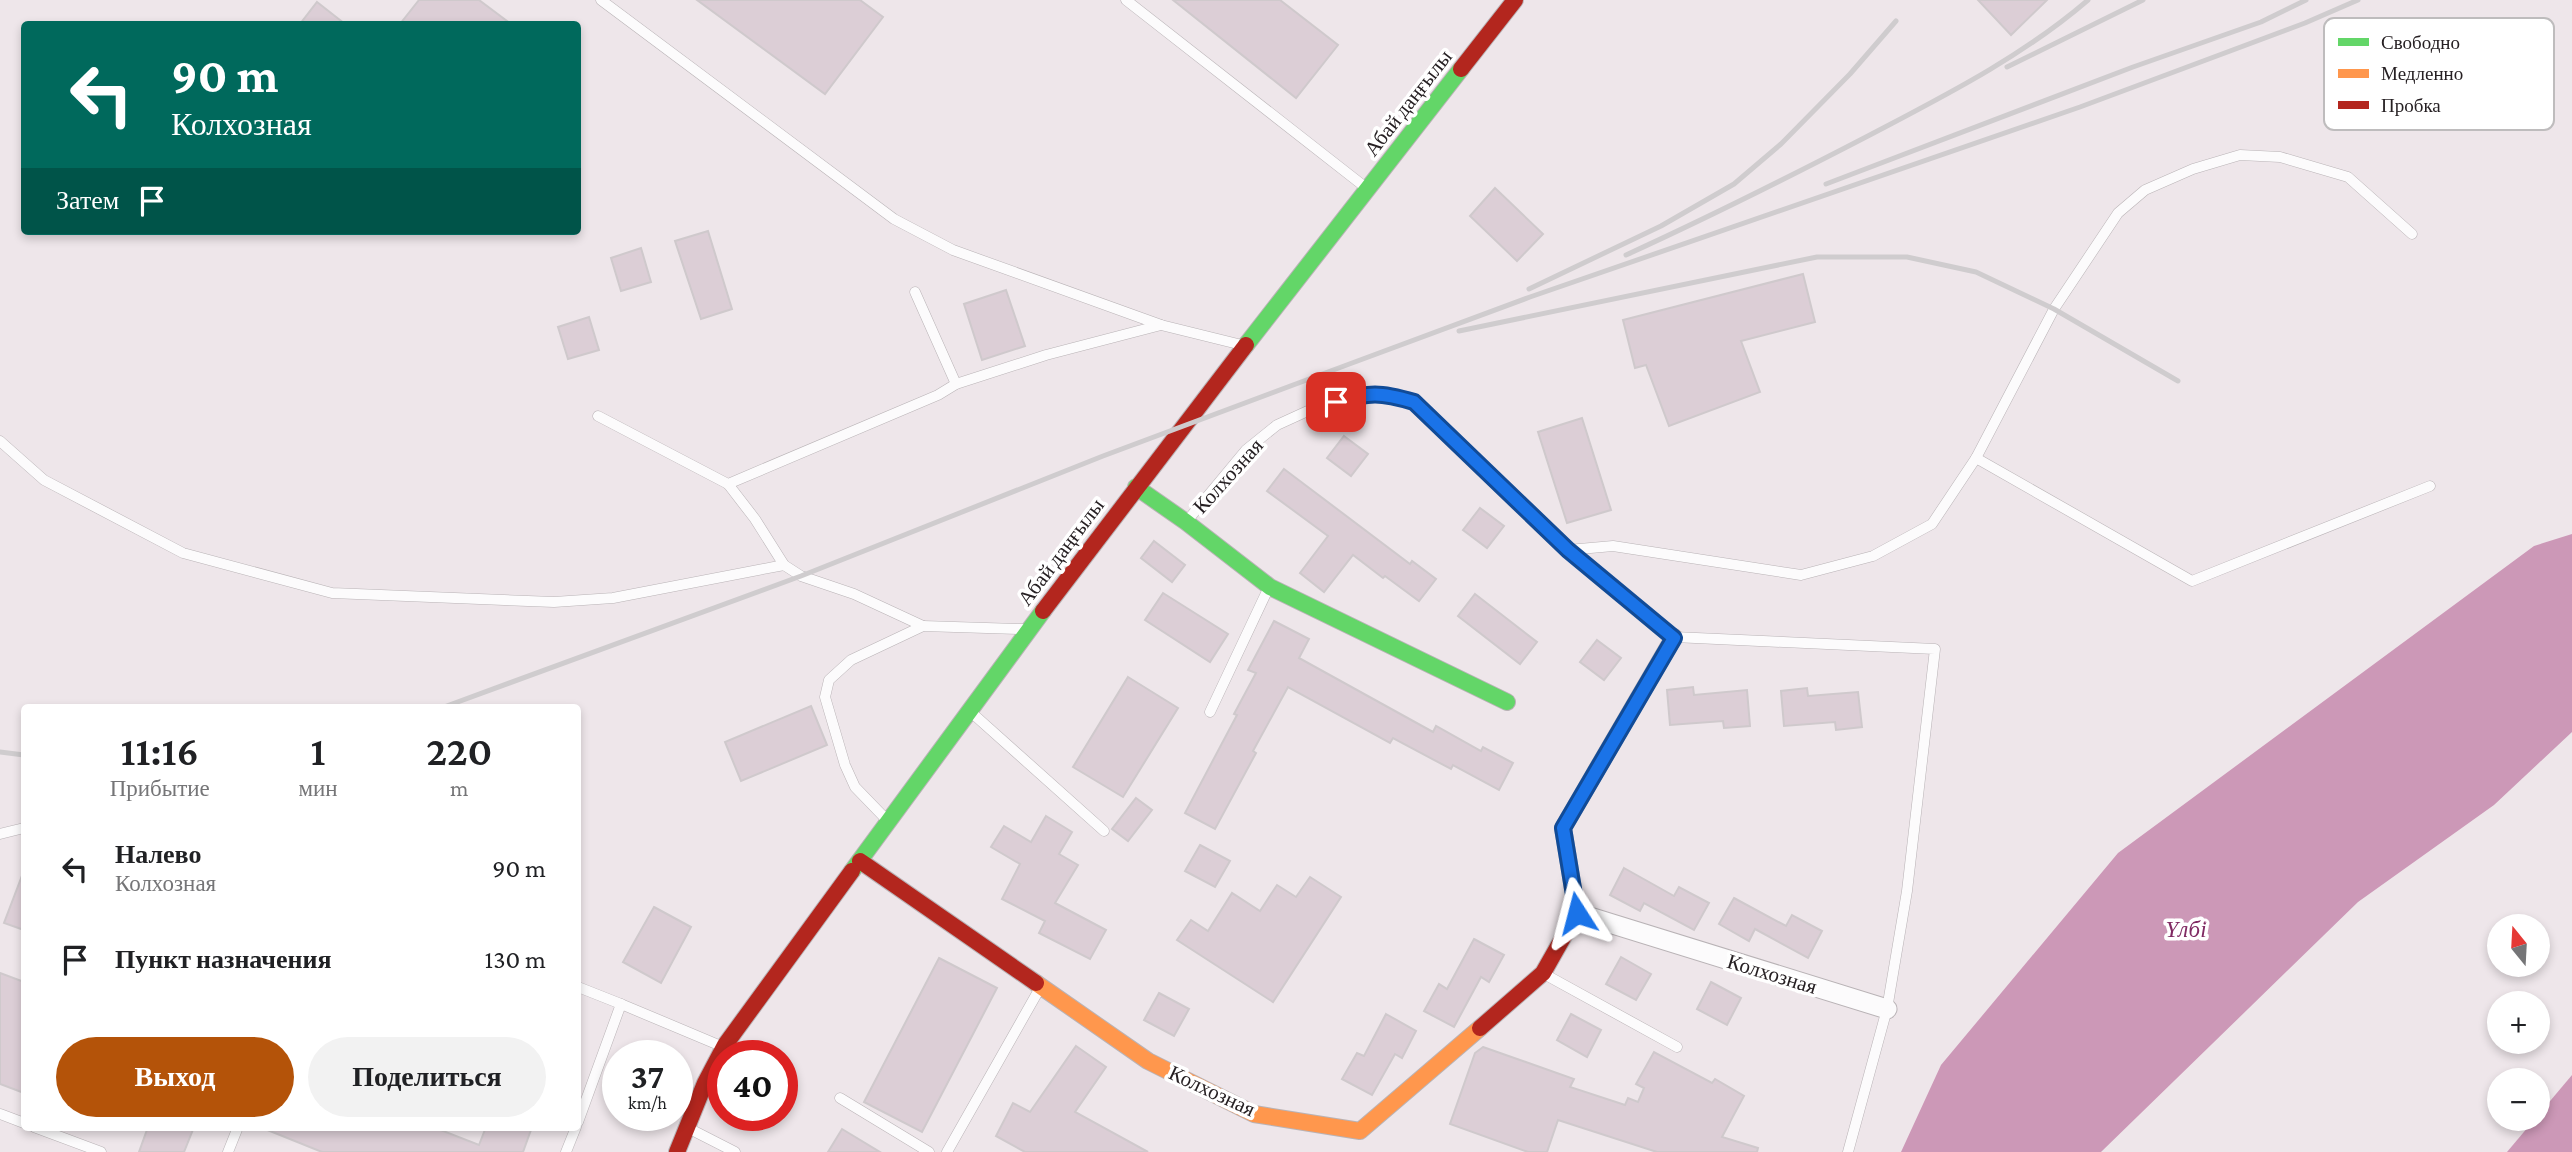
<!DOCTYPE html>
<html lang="ru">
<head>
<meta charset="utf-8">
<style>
	:root { --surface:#fff; --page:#f2f2f2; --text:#202124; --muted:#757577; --accent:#b45309 }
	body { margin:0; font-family:"Crimson Pro",serif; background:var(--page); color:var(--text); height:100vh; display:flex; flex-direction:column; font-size:26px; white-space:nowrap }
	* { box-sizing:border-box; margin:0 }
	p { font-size:23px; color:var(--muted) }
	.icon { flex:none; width:38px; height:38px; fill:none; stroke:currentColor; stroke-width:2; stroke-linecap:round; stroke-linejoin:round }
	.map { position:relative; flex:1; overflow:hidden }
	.panel { position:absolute; left:21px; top:704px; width:560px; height:427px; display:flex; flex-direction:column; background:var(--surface); border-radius:7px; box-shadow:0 4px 10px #0003 }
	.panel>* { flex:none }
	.banner { position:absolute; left:21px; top:21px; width:560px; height:214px; border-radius:7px; box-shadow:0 4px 10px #0003; background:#00695c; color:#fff; overflow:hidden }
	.needle { width:46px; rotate:342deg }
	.tools { position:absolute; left:2487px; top:914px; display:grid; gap:14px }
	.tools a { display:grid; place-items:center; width:63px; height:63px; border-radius:50%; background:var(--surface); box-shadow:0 4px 10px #0003; font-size:35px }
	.speed { position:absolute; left:602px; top:1040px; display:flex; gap:14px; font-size:35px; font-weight:700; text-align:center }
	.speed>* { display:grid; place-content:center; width:91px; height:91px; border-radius:50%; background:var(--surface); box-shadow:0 4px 10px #0003; line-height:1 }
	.speed small { font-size:18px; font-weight:400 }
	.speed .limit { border:10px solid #d22; background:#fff; color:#111 }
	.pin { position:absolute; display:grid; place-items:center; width:60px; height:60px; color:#fff; margin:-30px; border-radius:14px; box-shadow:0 4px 10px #0006 }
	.me { position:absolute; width:77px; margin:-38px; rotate:351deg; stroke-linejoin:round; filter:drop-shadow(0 0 5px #0008) }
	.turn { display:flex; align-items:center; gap:24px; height:147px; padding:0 35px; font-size:32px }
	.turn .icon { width:91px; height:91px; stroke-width:2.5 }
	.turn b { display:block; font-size:49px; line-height:60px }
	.then { display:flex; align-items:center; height:66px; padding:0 35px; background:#0003; gap:14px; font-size:26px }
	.eta { display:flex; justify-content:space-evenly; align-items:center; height:119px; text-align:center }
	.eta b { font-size:42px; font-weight:600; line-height:49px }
	.primary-button { display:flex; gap:14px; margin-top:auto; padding:14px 35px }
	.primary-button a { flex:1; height:80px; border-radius:42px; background:var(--accent); color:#fff; font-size:28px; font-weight:600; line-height:80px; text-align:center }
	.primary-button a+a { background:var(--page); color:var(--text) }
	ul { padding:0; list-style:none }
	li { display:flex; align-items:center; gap:21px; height:91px; padding:0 35px }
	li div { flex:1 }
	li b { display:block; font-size:26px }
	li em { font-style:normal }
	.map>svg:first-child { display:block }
</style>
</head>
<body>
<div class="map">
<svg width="2572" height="1152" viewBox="0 0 2572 1152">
	<rect width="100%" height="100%" fill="#eee6ea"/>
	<!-- water -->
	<g fill="#cc98b7">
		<path d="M2572,534V732L2494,805L2358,902L2101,1152H1901L1941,1065L2118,853L2534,546Z"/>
		<path d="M2572,1075V1152H2507Z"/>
	</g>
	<!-- building -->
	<g fill="#dcced6" stroke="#cfc9cc" stroke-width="2">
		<path d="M419,0H479L511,24H400Z"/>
		<path d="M697,0H860L883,17L825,94Z"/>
		<path d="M1173,0H1280L1338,45L1296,98Z"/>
		<path d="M1978,0H2047L2011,35Z"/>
		<path d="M317,2L345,24H300Z"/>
		<path d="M1495,188L1543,234L1517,261L1470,216Z"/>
		<path d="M708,231L732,309L701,319L675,241Z"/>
		<path d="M641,248L651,282L621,291L611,258Z"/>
		<path d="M1803,274L1815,322L1741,341L1760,392L1669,426L1646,365L1635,368L1623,320Z"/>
		<path d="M1006,290L1025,346L982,360L964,304Z"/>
		<path d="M589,317L599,350L568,359L558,327Z"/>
		<path d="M1582,418L1611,510L1567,523L1538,432Z"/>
		<path d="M1344,436L1368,454L1351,476L1327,458Z"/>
		<path d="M1284,469L1410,564L1412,561L1436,579L1419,601L1385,576L1383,578L1353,555L1324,592L1300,573L1328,536L1267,491Z"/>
		<path d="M1480,508L1504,526L1487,548L1463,530Z"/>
		<path d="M1154,541L1185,565L1172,582L1141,558Z"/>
		<path d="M1163,593L1228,634L1210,662L1145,620Z"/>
		<path d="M1475,594L1537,642L1520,664L1458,616Z"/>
		<path d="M1274,621L1309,639L1299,658L1433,732L1436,726L1481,751L1483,747L1513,763L1499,790L1453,765L1451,769L1393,738L1390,743L1288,687L1253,751L1256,753L1215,829L1185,813L1237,715L1234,714L1256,673L1248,670Z"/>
		<path d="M1597,640L1621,658L1604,680L1580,662Z"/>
		<path d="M1128,677L1178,708L1123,797L1073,767Z"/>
		<path d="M1693,687L1694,695L1747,690L1750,726L1724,728L1723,721L1670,725L1667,690Z"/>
		<path d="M1807,688L1808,696L1858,692L1862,727L1836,730L1835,722L1784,726L1781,691Z"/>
		<path d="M811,706L827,745L741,781L725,742Z"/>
		<path d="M1136,798L1152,810L1128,841L1112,829Z"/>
		<path d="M1046,816L1072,832L1059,854L1078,865L1055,903L1106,930L1090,959L1039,933L1045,921L1002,899L1020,864L991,847L1004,826L1031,842Z"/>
		<path d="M1200,845L1230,861L1215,887L1185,871Z"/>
		<path d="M1624,868L1674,896L1679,887L1709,903L1694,930L1644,903L1640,911L1610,895Z"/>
		<path d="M23,873L24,874V930L4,923Z"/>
		<path d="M1310,877L1341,897L1273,1002L1177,940L1191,920L1208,931L1232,893L1260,911L1277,885L1296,897Z"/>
		<path d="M1734,898L1786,926L1792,915L1822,931L1808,958L1755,929L1749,941L1719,924Z"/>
		<path d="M654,907L691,927L661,983L623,962Z"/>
		<path d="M1474,939L1504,955L1489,982L1481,977L1454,1027L1424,1011L1439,984L1447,989Z"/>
		<path d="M1621,957L1651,974L1636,1000L1606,984Z"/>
		<path d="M939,958L997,988L922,1132L864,1102Z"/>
		<path d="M0,973L24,982V1093L0,1084Z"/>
		<path d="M1711,982L1741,998L1727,1025L1697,1009Z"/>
		<path d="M1159,993L1189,1009L1174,1036L1144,1020Z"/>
		<path d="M1386,1014L1416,1031L1402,1058L1395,1054L1372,1095L1342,1079L1357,1053L1364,1056Z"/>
		<path d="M1571,1014L1601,1030L1587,1057L1557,1040Z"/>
		<path d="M1076,1046L1106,1067L1075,1112L1148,1152H1025L996,1136L1013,1103L1030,1112Z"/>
		<path d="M1483,1047L1574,1079L1570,1087L1625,1105L1628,1098L1638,1102L1644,1088L1636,1084L1654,1052L1712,1083L1715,1079L1744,1096L1722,1137L1758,1148L1757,1152H1657L1558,1120L1547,1152H1528L1450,1124L1475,1053Z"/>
		<path d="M148,1127H194L184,1152H139Z"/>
		<path d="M260,1127H433L479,1145L486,1127H532L523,1152H322Z"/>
		<path d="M842,1129L880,1152H828Z"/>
	</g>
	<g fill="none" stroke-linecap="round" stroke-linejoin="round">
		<defs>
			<g id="lane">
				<path d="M601,0L894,219L953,250L1161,325"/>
				<path d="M1126,0L1365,187"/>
				<path d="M915,292L956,384"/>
				<path d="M598,416L728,484L938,395L956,384L1046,355L1161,325L1238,344"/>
				<path d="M0,441L44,480L183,553L332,593L554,602L613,598L784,565"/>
				<path d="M1976,458L2054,309L2118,213L2145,190L2193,169L2240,155L2280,157L2348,177L2412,234"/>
				<path d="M728,484L755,519L784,565L801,576L854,594L923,626"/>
				<path d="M1187,521L1246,450L1277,425L1312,409L1359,395L1384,393L1414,403L1568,550L1674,637L1935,649L1907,891L1887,1009L1848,1152"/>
				<path d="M1568,550L1613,546L1801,575L1873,556L1932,524L1976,458L2192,581L2430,486"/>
				<path d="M1210,712L1269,587"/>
				<path d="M972,713L1104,831"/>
				<path d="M884,817L855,787L845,765L825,697L829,680L851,660L923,626L1022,629"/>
				<path d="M0,834L24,828"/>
				<path d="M1546,975L1677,1047"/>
				<path d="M578,987L621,1004"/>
				<path d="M840,1098L929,1152"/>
				<path d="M0,1114L24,1123"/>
				<path d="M578,1122L621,1004L721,1046"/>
				<path d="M34,1127L101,1152"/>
				<path d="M690,1129L735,1152"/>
				<path d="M228,1152L238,1127"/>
				<path d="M566,1152L576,1127"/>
				<path d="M947,1152L1040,988"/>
			</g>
			<path id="street" d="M1577,913L1887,1009"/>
			<g id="fast">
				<path d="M1246,345L1461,69"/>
				<path d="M1136,487L1186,522L1270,587L1507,702"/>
				<path d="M852,871L1043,611"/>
			</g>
			<g id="slow">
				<path d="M1596,771L1674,637"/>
				<path d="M1036,983L1148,1061L1254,1114L1360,1131L1480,1028"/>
			</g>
			<g id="jam">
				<path d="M1461,69L1515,0"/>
				<path d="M1043,611L1246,345"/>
				<path d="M860,861L1036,983"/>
				<path d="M1480,1028L1543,973L1577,913L1563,828L1596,771"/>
				<path d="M677,1152L705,1083L725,1045L852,871"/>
			</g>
		</defs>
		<!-- lane casing -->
		<use href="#lane" stroke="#b9b3b6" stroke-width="11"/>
		<!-- street casing -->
		<use href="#street" stroke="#b9b3b6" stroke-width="21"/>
		<!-- fast casing -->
		<use href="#fast" stroke="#b9b3b6" stroke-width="18"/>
		<!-- slow casing -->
		<use href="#slow" stroke="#b9b3b6" stroke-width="18"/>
		<!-- jam casing -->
		<use href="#jam" stroke="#b9b3b6" stroke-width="18"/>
		<!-- lane -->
		<use href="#lane" stroke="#fcfbfc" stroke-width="10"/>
		<!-- street -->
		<use href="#street" stroke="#fcfbfc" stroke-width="19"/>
		<!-- fast -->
		<use href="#fast" stroke="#63d668" stroke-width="16"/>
		<!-- slow -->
		<use href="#slow" stroke="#ff974d" stroke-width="16"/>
		<!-- jam -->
		<use href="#jam" stroke="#b3261e" stroke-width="16"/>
		<!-- rail -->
		<g stroke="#cfccce" stroke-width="5">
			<path d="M2007,67L2143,0"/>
			<path d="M1826,184L2133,67L2261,22L2306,0"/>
			<path d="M1626,255C1707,218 1787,178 1866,137C1942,97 2022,57 2088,0"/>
			<path d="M1529,289L1661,226L1734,184L1781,144L1850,74L1896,21"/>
			<path d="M1459,331L1817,257H1907L1976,272L2054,309L2178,381"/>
			<path d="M444,707L801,576L1103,456L1344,366L1530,297L2080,107L2305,23L2358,0"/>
			<path d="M0,752L24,755"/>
		</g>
	</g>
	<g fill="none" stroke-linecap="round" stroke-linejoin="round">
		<defs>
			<path id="route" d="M1336,402C1370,392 1380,392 1414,402L1568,550L1674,638L1563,828L1577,913"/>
		</defs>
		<!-- route casing -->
		<use href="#route" stroke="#114b97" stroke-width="18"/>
		<!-- route -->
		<use href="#route" stroke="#1a73e8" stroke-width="12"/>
	</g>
	<g text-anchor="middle" stroke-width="7" stroke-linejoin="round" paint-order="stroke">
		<!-- street labels -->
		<g font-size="21" fill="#262023" stroke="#fff">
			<text transform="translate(1408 103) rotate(-52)" y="7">Абай даңғылы</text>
			<text transform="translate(1228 476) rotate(-48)" y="7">Колхозная</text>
			<text transform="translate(1061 552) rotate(-53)" y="7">Абай даңғылы</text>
			<text transform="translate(1772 974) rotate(17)" y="7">Колхозная</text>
			<text transform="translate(1212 1091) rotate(25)" y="7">Колхозная</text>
		</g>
		<!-- water labels -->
		<g font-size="23" font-style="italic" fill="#802a63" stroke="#fff">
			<text x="2186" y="937">Үлбі</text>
		</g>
	</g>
	<!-- legend -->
	<rect x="2324" y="18" width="230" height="112" rx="10" fill="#fff" stroke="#bebcbd" stroke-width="2"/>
	<rect x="2338" y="38" width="31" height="8" fill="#63d668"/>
	<rect x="2338" y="69" width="31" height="9" fill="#ff974d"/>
	<rect x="2338" y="101" width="31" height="8" fill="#b3261e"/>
	<g font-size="19" fill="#262023">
		<text x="2381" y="49">Свободно</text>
		<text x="2381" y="80">Медленно</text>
		<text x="2381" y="112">Пробка</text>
	</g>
</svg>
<div class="tools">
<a><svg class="needle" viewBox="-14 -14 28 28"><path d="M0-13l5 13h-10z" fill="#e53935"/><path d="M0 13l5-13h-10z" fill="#757577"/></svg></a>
<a>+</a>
<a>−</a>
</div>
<div class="speed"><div>37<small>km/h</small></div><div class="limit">40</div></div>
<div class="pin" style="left:1336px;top:402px;background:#d93025"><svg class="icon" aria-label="arrive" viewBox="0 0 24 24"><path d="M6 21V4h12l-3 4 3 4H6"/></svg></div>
<svg class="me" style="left:1577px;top:913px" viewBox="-20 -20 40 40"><path d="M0-17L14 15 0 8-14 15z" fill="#1a73e8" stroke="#fff" stroke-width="4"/></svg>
<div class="banner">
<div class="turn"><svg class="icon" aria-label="left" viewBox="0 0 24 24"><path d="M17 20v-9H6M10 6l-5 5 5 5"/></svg><div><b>90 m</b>Колхозная</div></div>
<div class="then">Затем<svg class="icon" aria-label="arrive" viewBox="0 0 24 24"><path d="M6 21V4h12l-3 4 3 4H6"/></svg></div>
</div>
<section class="panel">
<div class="eta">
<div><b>11:16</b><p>Прибытие</p></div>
<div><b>1</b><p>мин</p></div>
<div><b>220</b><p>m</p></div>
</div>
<ul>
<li><svg class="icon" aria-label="left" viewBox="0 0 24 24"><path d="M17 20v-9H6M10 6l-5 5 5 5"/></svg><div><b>Налево</b><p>Колхозная</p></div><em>90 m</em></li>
<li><svg class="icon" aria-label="arrive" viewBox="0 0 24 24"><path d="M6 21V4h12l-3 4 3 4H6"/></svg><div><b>Пункт назначения</b></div><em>130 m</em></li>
</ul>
<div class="primary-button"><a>Выход</a><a>Поделиться</a></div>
</section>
</div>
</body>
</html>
